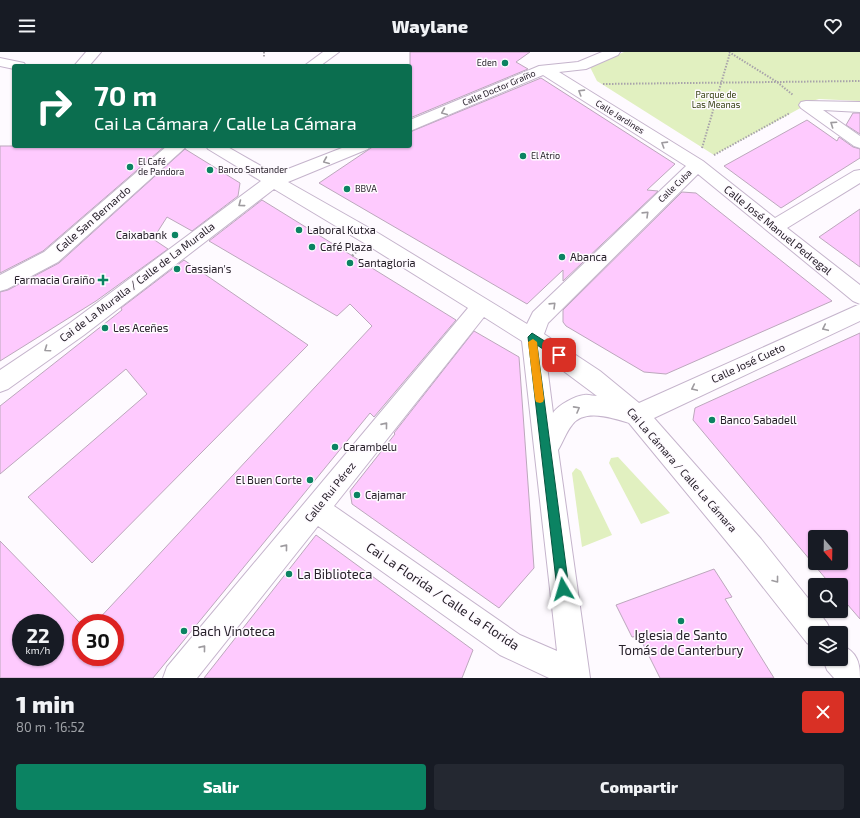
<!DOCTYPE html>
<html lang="es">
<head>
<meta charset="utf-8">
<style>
	:root { --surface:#171b24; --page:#242831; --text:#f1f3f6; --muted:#9ea1a6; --accent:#0b8362 }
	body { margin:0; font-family:"Exo 2",sans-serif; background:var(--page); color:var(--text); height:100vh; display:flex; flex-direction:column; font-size:15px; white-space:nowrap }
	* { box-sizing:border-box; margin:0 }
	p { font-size:13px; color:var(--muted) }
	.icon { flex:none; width:22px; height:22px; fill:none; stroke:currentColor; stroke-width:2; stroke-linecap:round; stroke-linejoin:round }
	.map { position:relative; height:626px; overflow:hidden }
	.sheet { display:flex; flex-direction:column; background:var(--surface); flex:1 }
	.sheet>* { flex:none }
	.top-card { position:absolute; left:12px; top:12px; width:400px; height:84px; border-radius:4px; box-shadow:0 1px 3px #0004; background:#0b6e4f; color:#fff; overflow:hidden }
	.needle { width:26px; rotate:160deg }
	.tools { position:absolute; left:808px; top:478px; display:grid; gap:8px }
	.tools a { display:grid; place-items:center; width:40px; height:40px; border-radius:4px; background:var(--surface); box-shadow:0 1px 3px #0004; font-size:20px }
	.speed { position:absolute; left:12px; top:562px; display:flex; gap:8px; font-size:20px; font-weight:700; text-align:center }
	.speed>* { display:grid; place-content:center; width:52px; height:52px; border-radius:50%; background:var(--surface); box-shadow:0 1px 3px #0004; line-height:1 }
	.speed small { font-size:10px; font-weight:400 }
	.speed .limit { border:6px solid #d22; background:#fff; color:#111 }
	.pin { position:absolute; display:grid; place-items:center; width:34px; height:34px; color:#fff; margin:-17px; border-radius:8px; box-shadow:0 2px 6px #0006 }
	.me { position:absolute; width:44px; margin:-22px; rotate:353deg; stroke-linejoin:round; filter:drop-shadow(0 0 3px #0008) }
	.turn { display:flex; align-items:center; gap:14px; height:84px; padding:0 16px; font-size:18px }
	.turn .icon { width:52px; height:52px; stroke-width:2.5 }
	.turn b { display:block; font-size:28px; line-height:34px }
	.round { display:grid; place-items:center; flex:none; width:42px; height:42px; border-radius:4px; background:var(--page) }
	.overview { display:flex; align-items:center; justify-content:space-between; height:68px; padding:0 16px }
	h1 { font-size:24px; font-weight:800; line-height:30px }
	.cta { display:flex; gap:8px; margin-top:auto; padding:8px 16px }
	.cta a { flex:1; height:46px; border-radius:4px; background:var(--accent); color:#fff; font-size:16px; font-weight:800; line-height:46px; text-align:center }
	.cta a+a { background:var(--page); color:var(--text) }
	header { display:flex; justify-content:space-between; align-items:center; height:52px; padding:0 16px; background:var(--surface); font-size:18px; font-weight:800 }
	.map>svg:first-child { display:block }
</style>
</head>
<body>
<header><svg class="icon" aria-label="menu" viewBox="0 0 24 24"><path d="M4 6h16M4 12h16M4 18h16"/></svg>Waylane<svg class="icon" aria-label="heart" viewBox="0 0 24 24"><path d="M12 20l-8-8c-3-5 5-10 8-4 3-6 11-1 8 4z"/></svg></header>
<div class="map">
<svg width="860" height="626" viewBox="0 0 860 626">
	<rect width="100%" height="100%" fill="#fefaff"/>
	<!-- green -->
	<g fill="#e1f0c0">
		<path d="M624,0H860V49L819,47L806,51V53L714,103L597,29L590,15Z"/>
		<path d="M618,405L670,461L641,472L609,411L611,406Z"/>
		<path d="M576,416L581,419L612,483L582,495L572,421Z"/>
	</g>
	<!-- building -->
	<g fill="#fecafe" stroke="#bca7bc" fill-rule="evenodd">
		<path d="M410,0H530L516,10L528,17L410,66Z"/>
		<path d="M541,26L675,112L647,138L658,139L563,229V218L527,252L319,131L374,94H410V80Z"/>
		<path d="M853,61H860V82L846,73Z"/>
		<path d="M807,68L837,89L839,85L853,95L860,97V106L781,156L724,114Z"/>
		<path d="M0,94H165L43,199L0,221Z"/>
		<path d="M185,97L240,131L238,144L192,179L167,165L153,187L168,197L96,249L0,309V240L8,238L59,211Z"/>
		<path d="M682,140L696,141L832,249L666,322L644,320L566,274L563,270V258Z"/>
		<path d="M262,148L456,268L374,365L370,361L153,626H0V489L81,572V605H115V571H95L372,274L350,252L337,264L209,189ZM21,571H55V605H21Z"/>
		<path d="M860,157V215L819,185Z"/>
		<path d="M184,208L308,293L92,511L28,445L147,342L126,317L0,422V354L122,258L121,256Z"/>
		<path d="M474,279L519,305L534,516L499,556L352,452L350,439L395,382L394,381Z"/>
		<path d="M860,281V567L841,545V533H831L693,368L695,356ZM815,485H841V511H815Z"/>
		<path d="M316,483L473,598L462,626H204Z"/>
		<path d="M714,517L732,545L725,547L774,626H660L639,584L632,585L616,553Z"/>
	</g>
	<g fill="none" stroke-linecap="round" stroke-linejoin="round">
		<defs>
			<g id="minor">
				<path d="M86,0H101L89,14H74Z"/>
				<path d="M323,0H339L320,14H304Z"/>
				<path d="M602,0H620L618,3L586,17L559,20L703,109L775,166L854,119L860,118V131L787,176L860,233V252L853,249L698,122L548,271L544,282L600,319L639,351L860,252V269L654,366L761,487L815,555V559H818L827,571L832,581H815V595L807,591L741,507L629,371C613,366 584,356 572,373C566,380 563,390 558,398L590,626H549L500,603L318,474L197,626H163L167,615L468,256L364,191L274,137L84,283L8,337L0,340V318L70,271L261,129L208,97L206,94H226L275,122L347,94H370L368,97L288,130L378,181L527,272L533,260L686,114L543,23L410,79V68L539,14L578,10ZM484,265L522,289L557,599L520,583L334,454ZM546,306L597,344C593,344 588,342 584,343C575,344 558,353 553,361Z"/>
				<path d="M0,6L24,11L26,14H14V17L0,14Z"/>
				<path d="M806,49L860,50V60L823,58L860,84V96L854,94L801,56L799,53L801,50Z"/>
				<path d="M167,94H187L58,210L7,237L0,239V223L44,200Z"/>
				<path d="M841,593C857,600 860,610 860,626H834L827,618L823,607H841Z"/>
			</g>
		</defs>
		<!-- minor casing -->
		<use href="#minor" stroke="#c5b4cc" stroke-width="2"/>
		<!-- path-far1 -->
		<g stroke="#a8a3aa" stroke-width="2" stroke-dasharray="1.5 1.5" stroke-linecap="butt">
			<path d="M264,0V6"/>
			<path d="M729,0L777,30L793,43"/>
			<path d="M603,32L860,29"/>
			<path d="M702,96L730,1"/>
			<path d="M714,103L790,61"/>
		</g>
		<!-- path -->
		<path stroke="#a8a3aa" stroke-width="2.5" stroke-dasharray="2 2" stroke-linecap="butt" d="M352,204L356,200"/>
		<!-- minor -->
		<use href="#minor" fill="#fff" fill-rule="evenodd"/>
	</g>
	<!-- one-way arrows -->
	<defs><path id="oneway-chevron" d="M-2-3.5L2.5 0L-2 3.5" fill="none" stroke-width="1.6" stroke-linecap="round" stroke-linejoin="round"/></defs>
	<g stroke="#9e9b9f">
		<use href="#oneway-chevron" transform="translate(581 40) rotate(-148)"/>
		<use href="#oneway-chevron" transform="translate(444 60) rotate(157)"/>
		<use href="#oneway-chevron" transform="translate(833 72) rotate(-146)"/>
		<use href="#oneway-chevron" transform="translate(664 92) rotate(-148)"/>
		<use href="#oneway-chevron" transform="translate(326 109) rotate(157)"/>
		<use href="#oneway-chevron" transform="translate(241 152) rotate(143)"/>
		<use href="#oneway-chevron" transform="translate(646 162) rotate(-44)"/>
		<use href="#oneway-chevron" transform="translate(553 253) rotate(-44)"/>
		<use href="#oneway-chevron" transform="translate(825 276) rotate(155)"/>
		<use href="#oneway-chevron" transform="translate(47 297) rotate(145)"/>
		<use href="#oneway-chevron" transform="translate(694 336) rotate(155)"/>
		<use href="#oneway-chevron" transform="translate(577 357) rotate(-29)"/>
		<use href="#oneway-chevron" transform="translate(385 373) rotate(-51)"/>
		<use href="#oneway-chevron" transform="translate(285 495) rotate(-51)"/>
		<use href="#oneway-chevron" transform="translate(776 528) rotate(52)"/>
		<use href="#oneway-chevron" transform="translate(203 596) rotate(-51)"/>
	</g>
	<!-- route -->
	<path fill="#0b8362" stroke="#075540" d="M532,281L562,300L563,303L562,306H556L537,293L569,537L567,541L563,543L559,541L557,537L528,285Z"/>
	<!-- slow -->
	<path fill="#f59e0b" d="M533,287L537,290L544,347L543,350L540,351L536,350L535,347L528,290Z"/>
	<!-- markers -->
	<g fill="#0b8362" stroke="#fefaff" stroke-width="1.5">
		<circle cx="505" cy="11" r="4"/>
		<circle cx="523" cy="104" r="4"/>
		<circle cx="130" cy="115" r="4"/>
		<circle cx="210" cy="118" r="4"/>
		<circle cx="347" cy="137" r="4"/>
		<circle cx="299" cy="178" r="4"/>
		<circle cx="175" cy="183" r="4"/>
		<circle cx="312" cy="195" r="4"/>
		<circle cx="562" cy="205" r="4"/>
		<circle cx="350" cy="211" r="4"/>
		<circle cx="177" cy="217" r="4"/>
		<path d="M101 222h4v4h4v4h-4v4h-4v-4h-4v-4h4z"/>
		<circle cx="105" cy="276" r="4"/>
		<circle cx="712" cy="368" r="4"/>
		<circle cx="335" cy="395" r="4"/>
		<circle cx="310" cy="428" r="4"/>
		<circle cx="357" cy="443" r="4"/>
		<circle cx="289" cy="522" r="4"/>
		<circle cx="681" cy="569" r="4"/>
		<circle cx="184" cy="579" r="4"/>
	</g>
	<g text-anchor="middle" stroke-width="3" stroke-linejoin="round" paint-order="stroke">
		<!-- far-poi labels -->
		<g font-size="9" fill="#27212a" stroke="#fefaff" text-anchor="start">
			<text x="497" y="14" text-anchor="end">Eden</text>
			<text x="531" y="107">El Atrio</text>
			<text x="138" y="113">El Café<tspan x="138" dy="10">de Pandora</tspan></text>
			<text x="218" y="121">Banco Santander</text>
			<text x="355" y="140">BBVA</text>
		</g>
		<!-- far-street labels -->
		<g font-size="9" fill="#27212a" stroke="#fefaff">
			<text transform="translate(499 36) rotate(-23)" y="3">Calle Doctor Graíño</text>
			<text transform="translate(620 65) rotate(32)" y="3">Calle Jardines</text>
			<text transform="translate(675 134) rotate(-44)" y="3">Calle Cuba</text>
		</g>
		<!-- far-park labels -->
		<g font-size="9" fill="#333e0e" stroke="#fefaff">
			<text x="716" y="46">Parque de<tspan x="716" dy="10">Las Meanas</tspan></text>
		</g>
		<!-- street labels -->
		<g font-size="11" fill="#27212a" stroke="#fefaff">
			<text transform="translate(93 167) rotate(-41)" y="4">Calle San Bernardo</text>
			<text transform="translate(778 178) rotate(39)" y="4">Calle José Manuel Pedregal</text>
			<text transform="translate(137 230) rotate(-37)" y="4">Cai de La Muralla / Calle de La Muralla</text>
			<text transform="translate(748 311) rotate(-25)" y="4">Calle José Cueto</text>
			<text transform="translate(682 418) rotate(49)" y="4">Cai La Cámara / Calle La Cámara</text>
			<text transform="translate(330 440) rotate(-51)" y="4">Calle Rui Pérez</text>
		</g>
		<!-- poi labels -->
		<g font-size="11" fill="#27212a" stroke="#fefaff" text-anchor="start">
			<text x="307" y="182">Laboral Kutxa</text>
			<text x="167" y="187" text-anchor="end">Caixabank</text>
			<text x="320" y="199">Café Plaza</text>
			<text x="570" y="209">Abanca</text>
			<text x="358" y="215">Santagloria</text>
			<text x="185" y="221">Cassian's</text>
			<text x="95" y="232" text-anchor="end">Farmacia Graiño</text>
			<text x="113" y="280">Les Aceñes</text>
			<text x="720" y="372">Banco Sabadell</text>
			<text x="343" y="399">Carambelu</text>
			<text x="302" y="432" text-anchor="end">El Buen Corte</text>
			<text x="365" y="447">Cajamar</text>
		</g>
		<!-- near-poi labels -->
		<g font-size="13" fill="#27212a" stroke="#fefaff" text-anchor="start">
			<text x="297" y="527">La Biblioteca</text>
			<text x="192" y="584">Bach Vinoteca</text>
			<text x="681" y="588" text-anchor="middle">Iglesia de Santo<tspan x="681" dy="15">Tomás de Canterbury</tspan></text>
		</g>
		<!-- near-street labels -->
		<g font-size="13" fill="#27212a" stroke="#fefaff">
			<text transform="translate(443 544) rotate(34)" y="5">Cai La Florida / Calle La Florida</text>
		</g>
	</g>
</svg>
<div class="tools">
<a><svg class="needle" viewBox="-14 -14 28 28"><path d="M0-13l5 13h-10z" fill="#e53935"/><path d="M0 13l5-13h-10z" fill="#9ea1a6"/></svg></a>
<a><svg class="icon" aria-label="search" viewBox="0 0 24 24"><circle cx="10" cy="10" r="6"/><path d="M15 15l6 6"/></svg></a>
<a><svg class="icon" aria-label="layers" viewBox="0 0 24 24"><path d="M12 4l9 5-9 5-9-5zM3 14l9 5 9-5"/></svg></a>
</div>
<div class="speed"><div>22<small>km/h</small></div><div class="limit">30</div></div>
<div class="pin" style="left:559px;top:303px;background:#d93025"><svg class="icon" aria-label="arrive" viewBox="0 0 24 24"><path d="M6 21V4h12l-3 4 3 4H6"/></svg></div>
<svg class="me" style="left:563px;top:537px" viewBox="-20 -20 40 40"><path d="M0-17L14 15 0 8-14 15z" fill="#0b8362" stroke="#fff" stroke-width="4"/></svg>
<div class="top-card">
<div class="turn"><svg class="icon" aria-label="right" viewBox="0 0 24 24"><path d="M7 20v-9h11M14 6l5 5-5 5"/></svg><div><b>70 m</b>Cai La Cámara / Calle La Cámara</div></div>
</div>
</div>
<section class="sheet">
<div class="overview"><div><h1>1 min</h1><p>80 m · 16:52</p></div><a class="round" style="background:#d93025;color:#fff"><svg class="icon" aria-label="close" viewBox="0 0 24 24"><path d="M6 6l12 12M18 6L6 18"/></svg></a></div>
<div class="cta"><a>Salir</a><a>Compartir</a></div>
</section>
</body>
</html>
